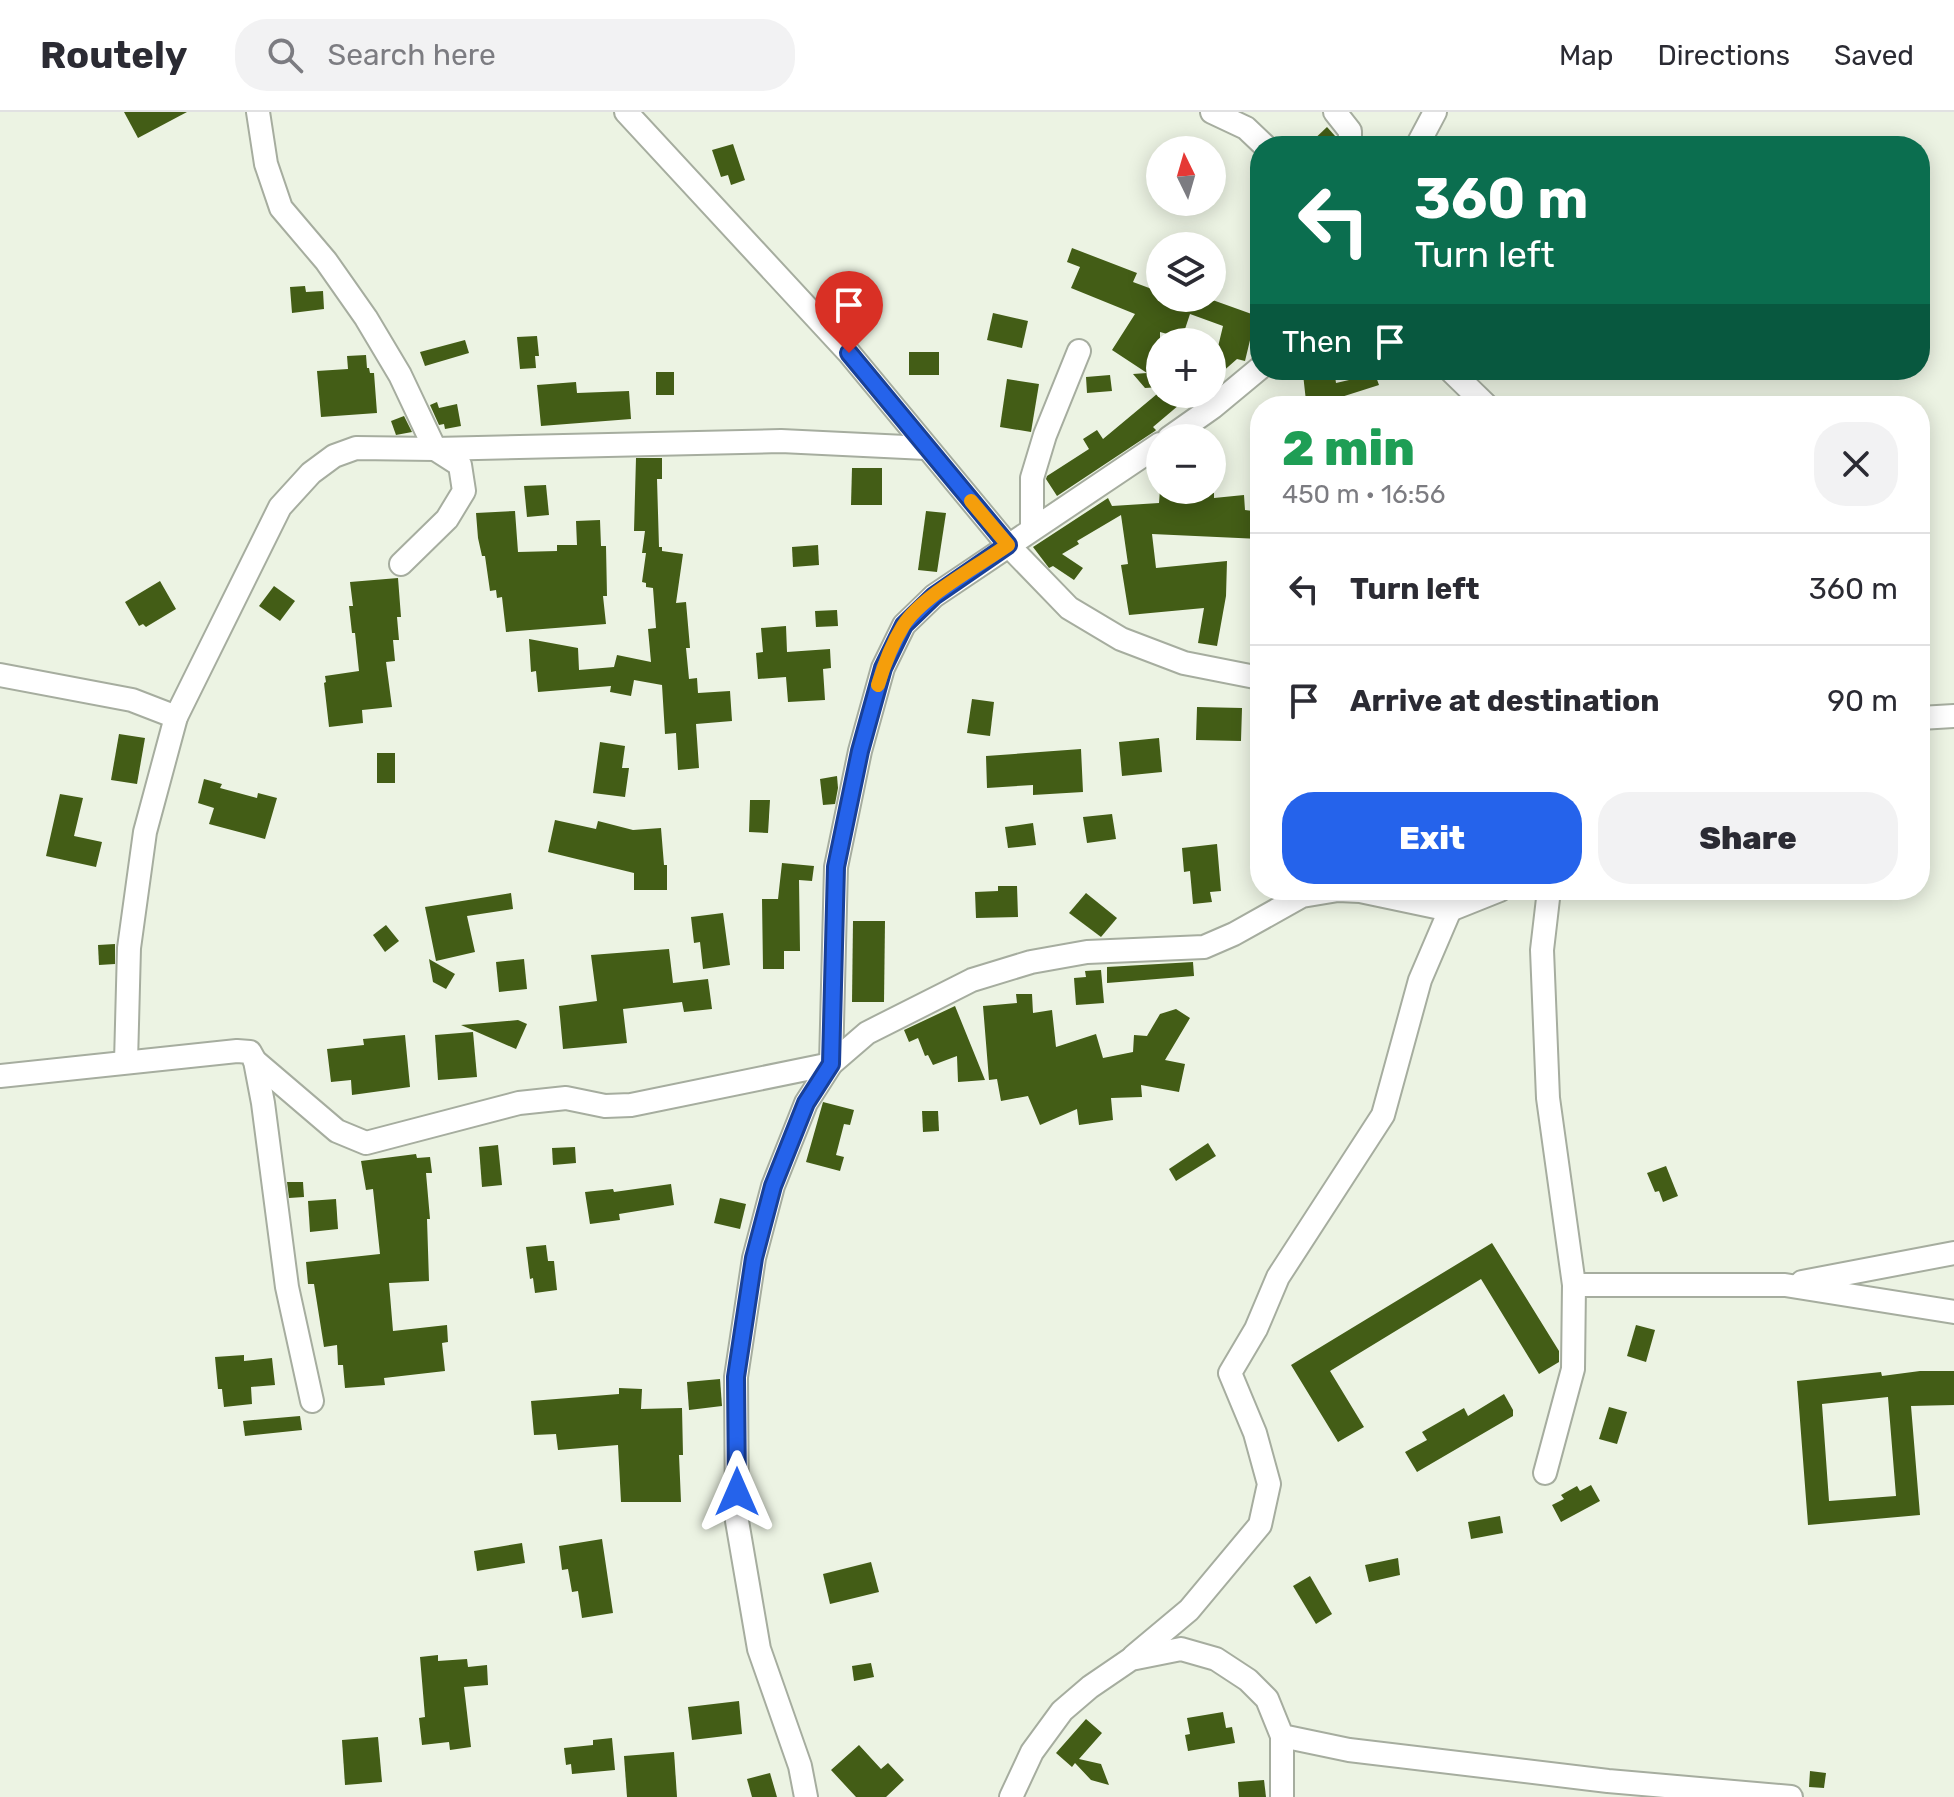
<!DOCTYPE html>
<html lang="en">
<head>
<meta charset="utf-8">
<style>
	:root { --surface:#fff; --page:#f2f2f3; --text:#2b2b33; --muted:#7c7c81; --line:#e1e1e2; --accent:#2563eb }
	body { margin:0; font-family:Rubik,sans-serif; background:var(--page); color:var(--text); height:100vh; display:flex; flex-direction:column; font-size:30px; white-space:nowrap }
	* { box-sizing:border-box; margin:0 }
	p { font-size:26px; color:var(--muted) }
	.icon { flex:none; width:44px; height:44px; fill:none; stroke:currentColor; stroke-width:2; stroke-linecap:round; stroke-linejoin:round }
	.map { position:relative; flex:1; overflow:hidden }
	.details { position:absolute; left:1250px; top:284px; width:680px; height:504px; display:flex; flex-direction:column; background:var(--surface); border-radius:32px; box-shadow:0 4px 20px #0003 }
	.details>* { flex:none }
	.banner { position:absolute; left:1250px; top:24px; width:680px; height:244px; border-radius:32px; box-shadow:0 4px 20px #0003; background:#0b6e4f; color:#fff; overflow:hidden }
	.needle { width:52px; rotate:355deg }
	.fabs { position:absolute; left:1146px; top:24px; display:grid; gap:16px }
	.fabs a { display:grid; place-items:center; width:80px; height:80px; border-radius:50%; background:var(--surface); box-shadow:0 4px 20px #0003; font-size:40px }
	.pin { position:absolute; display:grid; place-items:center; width:68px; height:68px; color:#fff; margin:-82px -34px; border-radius:50% 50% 50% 0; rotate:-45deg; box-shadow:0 0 8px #0007 }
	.pin .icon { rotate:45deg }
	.me { position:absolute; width:88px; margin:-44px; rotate:0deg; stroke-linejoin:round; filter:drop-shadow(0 0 6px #0008) }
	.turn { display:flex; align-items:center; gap:28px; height:168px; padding:0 32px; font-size:36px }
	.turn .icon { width:104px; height:104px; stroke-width:2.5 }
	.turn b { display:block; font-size:56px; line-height:68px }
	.then { display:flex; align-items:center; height:76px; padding:0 32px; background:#0003; gap:16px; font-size:30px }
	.round { display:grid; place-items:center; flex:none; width:84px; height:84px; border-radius:32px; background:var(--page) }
	.head { display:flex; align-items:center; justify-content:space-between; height:136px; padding:0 32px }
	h1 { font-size:48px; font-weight:800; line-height:60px; color:#1e9e55 }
	.cta { display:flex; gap:16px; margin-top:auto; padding:16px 32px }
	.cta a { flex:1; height:92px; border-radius:32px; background:var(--accent); color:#fff; font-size:32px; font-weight:800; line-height:92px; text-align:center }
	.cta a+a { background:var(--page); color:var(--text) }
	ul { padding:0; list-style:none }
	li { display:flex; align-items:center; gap:24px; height:112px; padding:0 32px; border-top:2px solid var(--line) }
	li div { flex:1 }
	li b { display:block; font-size:30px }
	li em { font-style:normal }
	header { display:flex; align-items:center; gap:48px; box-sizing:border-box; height:112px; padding:0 40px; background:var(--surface); border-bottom:2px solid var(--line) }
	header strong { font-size:38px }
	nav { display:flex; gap:44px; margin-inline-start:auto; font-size:28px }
	.search { width:560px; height:72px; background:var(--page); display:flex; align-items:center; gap:20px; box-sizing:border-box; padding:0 28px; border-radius:32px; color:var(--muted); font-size:30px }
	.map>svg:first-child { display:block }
</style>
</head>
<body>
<header>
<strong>Routely</strong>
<div class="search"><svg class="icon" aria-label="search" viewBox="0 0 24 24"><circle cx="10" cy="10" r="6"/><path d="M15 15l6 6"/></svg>Search here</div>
<nav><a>Map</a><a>Directions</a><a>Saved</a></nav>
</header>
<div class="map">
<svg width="1954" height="1685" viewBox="0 0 1954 1685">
	<rect width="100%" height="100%" fill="#ecf3e3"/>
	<!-- building -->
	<g fill="#435d16" fill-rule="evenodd">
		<path d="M124,0H187L138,26Z"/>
		<path d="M1327,15L1336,25V34H1307Z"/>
		<path d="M733,32L745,68L731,73L728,63L721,65L712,38Z"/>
		<path d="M1072,136L1137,161L1133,170L1160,180L1157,186H1207L1260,205L1253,225L1251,224L1245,249L1237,247L1212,269V243L1217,239L1223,214L1190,202L1182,226L1160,220V275L1145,276L1133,262L1147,261L1112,238L1135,202L1071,176L1080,155L1067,150Z"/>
		<path d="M305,174L306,180L323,179L324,197L292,201L290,175Z"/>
		<path d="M993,201L1028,209L1022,236L987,228Z"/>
		<path d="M537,224L539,244H535L536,256L520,257L517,225Z"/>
		<path d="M465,228L469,241L425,254L420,240Z"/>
		<rect x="909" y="240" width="30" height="23"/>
		<path d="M366,243L367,256H369L370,261H374L377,301L321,305L317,259L348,257L347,244Z"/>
		<rect x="656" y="260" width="18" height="23"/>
		<path d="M1322,260V265L1335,264L1336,271L1375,262L1379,273L1313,294L1312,289H1306L1303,262Z"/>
		<path d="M1110,263L1112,279L1087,281L1086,265Z"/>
		<path d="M1007,267L1039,272L1031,320L1000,315Z"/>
		<path d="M576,270L577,281L629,279L631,307L541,314L537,273Z"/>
		<path d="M1157,282H1192L1153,315L1156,318L1155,319L1057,384L1046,367L1047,364L1089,337L1083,327L1097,318L1103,327Z"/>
		<path d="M437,290L439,296L457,292L461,314L445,317L444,312L439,313L430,293Z"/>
		<path d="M404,304L412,320L396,323L391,309Z"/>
		<path d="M636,346H662V367H657L659,435H662V439L683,442L676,491L686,490L690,536H686L689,567L697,566L698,581L730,579L732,609L696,612L699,656L678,658L676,621L665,622L662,573L634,568L631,584L610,580L611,574L538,580L536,559L531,560L529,527L578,536L579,558L614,555L617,543L651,550L648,517L656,516L653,476L646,475V471L642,470L646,441H642L645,419H634Z"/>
		<path d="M852,356H882V393H851Z"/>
		<path d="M546,373L549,403L527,405L524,374Z"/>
		<path d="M1160,378H1214V386L1244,383L1245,398L1260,400V427L1152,422L1156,456L1227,449L1226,484L1217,534L1198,531L1204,496L1129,503L1121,453L1128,452L1121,403L1077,429L1079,432L1062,442L1083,456L1074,468L1053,454L1049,456L1033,435L1108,386L1112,394L1159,391Z"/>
		<path d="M515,399L518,440L557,439V433H577L576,409L600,408L601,434H606L607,484H603L606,512L506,520L502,485L497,486L496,478L490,479L485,444H482L478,426L476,401Z"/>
		<path d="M926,399L946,401L937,460L918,458Z"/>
		<path d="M818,433L819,453L793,455L792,435Z"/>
		<path d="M398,466L401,505H397L399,528H393L395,549L386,550L392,595L362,598L363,611L329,615L324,571L326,570L325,564L359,559L355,521H352L349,494H353L350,470Z"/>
		<path d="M160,469L176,497L146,515L143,512L139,514L125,490Z"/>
		<path d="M274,474L295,489L280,509L259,494Z"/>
		<path d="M837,498L838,514L816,515L815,499Z"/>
		<path d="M786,514L787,540L830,537L831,556L823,557L825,588L788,590L786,565L758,567L756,541L763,540L761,516Z"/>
		<path d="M972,587L994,590L990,624L967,621Z"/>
		<path d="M1197,595L1242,596L1241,629L1196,628Z"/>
		<path d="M119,622L145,626L137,672L111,668Z"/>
		<path d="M1159,626L1162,660L1122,664L1119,630Z"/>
		<path d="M600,630L625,634L622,656H629L625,685L593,681Z"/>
		<path d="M1081,637L1083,680L1033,683V673L987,676L986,644Z"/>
		<rect x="377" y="641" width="18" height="30"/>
		<path d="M837,664L838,676L835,692L823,693L820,667Z"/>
		<path d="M204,667L222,672L220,676L257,686L258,681L277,686L265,727L209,712L214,696L198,691Z"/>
		<path d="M60,682L83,686L74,724L102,730L96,755L46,744Z"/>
		<path d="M750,688H770L768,721L749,720Z"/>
		<path d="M1112,702L1116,727L1087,731L1083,705Z"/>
		<path d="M555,708L596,717L598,709L633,718L661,716L664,753H667V778H634V761L548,740Z"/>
		<path d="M1033,711L1036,733L1008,736L1005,715Z"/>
		<path d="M1217,732L1221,779L1210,780L1212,790L1193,792L1190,759L1184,760L1182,736Z"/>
		<path d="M782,751L814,754L812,769L799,768L800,839H784V857H763L762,787H778Z"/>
		<path d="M998,774H1017L1018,805L976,806L975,780L998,779Z"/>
		<path d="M511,781L513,797L467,804L475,840L436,849L425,795Z"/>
		<path d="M1086,781L1117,806L1101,825L1069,801Z"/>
		<path d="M723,801L730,853L703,857L700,830L694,831L691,805Z"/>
		<path d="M853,809H885L884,890H852Z"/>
		<path d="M386,813L399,829L385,840L373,823Z"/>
		<path d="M115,832V852L99,853L98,833Z"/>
		<path d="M669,837L673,871L708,867L712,897L684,900L682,890L623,897L627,931L563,937L559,894L597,889L591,843Z"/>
		<path d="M429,847L455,862L446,877L433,870Z"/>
		<path d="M524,847L527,877L499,880L496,850Z"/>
		<path d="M1193,850L1194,864L1107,871V855Z"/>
		<path d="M1101,858L1104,891L1076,893L1074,866L1086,865L1085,859Z"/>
		<path d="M1016,882H1032L1033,901L1052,898L1056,935L1096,922L1103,946L1133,940L1134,923L1147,924L1160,902L1176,897L1190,906L1165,948L1185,952L1179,980L1141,973L1142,985L1111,986L1113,1008L1079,1013L1077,997L1040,1013L1028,984L1001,989L997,967L989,968L983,894L1017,891Z"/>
		<path d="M955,894L985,968L958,970L957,944L933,953L928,943L925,944L918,926L909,930L904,918Z"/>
		<path d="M518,908L527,912L516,937L461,913Z"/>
		<path d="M473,920L477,965L438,968L435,923Z"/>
		<path d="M405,923L410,975L352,983L351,968L331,970L327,937L364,933L363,927Z"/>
		<path d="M823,990L854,998L850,1013L844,1012L836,1043L844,1045L840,1059L806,1050Z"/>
		<path d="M922,999H938L939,1019L923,1020Z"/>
		<path d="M1208,1031L1216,1044L1176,1069L1169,1057Z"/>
		<path d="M498,1033L502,1073L482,1075L479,1035Z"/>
		<path d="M575,1035L576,1051L553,1053L552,1036Z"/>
		<path d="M416,1042L417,1046L430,1045L432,1061H426L430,1107H427L429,1169L389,1171L393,1219L447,1213L448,1230L442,1231L445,1259L384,1266L385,1273L345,1276L343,1253H338L337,1233L324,1235L314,1172H308L306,1150L380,1142L373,1077L366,1078L361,1049Z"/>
		<path d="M1666,1054L1678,1084L1663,1090L1659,1079L1655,1080L1647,1061Z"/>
		<path d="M287,1070H303L304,1085L289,1086Z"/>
		<path d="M671,1072L674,1093L619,1102L620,1108L590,1112L585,1080L613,1077L614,1080Z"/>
		<path d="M720,1086L746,1092L740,1117L714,1111Z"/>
		<path d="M336,1087L338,1117L310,1120L308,1089Z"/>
		<path d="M1492,1131L1559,1239V1250L1539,1262L1481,1167L1330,1259L1364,1315L1338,1330L1291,1253Z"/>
		<path d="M546,1133L548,1149H554L557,1178L535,1181L533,1166L530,1167L526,1135Z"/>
		<path d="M1636,1213L1655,1218L1646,1250L1627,1244Z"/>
		<path d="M244,1243V1249L272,1246L275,1273L251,1275L252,1292L224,1295L222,1277H218L215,1245Z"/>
		<path d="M1920,1259H1954V1293L1911,1294L1920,1403L1808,1413L1797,1269L1881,1260L1882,1264ZM1888,1285L1896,1384L1829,1389L1822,1292Z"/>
		<path d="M720,1267L722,1294L689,1298L687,1270Z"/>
		<path d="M619,1276L642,1277L641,1297L682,1296L683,1343H679L681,1390H621L618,1333L558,1338L556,1322L534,1323L531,1289L619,1282Z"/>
		<path d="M1504,1282L1513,1298V1304L1417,1360L1405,1340L1427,1328L1422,1320L1464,1296L1468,1304Z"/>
		<path d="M1609,1295L1627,1300L1617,1332L1599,1327Z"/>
		<path d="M300,1304L302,1318L245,1324L243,1309Z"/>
		<path d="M1591,1373L1600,1389L1561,1410L1552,1393L1564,1387L1561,1383L1577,1374L1580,1379Z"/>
		<path d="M1500,1404L1503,1421L1471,1427L1468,1410Z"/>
		<path d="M602,1427L613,1501L582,1506L578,1479L572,1480L568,1457L562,1458L559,1434Z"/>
		<path d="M522,1431L525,1451L477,1459L474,1439Z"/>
		<path d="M1398,1446L1400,1463L1369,1470L1365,1453Z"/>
		<path d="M871,1450L879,1480L830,1492L823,1462Z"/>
		<path d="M1310,1464L1332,1502L1316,1512L1293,1474Z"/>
		<path d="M438,1543V1549L467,1547L468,1555L487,1553L488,1573L464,1575L471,1635L450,1638L449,1630L422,1633L419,1606L425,1605L420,1545Z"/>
		<path d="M871,1551L874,1565L854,1569L852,1554Z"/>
		<path d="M739,1589L742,1622L692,1628L688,1595Z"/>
		<path d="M1223,1600L1226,1616L1232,1615L1235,1631L1188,1639L1185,1623L1190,1622L1187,1606Z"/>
		<path d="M1086,1607L1102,1621L1079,1647L1101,1652L1109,1673L1091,1668L1075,1651L1072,1655L1056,1641Z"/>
		<path d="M378,1625L382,1670L345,1673L342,1628Z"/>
		<path d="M612,1626L615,1658L572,1662L571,1652L566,1653L564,1636L593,1633V1628Z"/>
		<path d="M859,1633L881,1657L888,1651L904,1668L886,1685H856L831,1658Z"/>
		<path d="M674,1640L677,1685H627L624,1644Z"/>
		<path d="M1810,1659L1826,1661L1824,1676L1809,1675Z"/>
		<path d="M770,1661L777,1685H752L747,1667Z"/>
		<path d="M1264,1668L1266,1685H1239L1238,1670Z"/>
	</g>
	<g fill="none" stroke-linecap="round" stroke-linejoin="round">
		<defs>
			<g id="minor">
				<path d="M258,0L266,52L281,96L326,149L366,206L400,263L435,337L460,353L464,379L447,407L401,452"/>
				<path d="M626,0L849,241L1008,433L1069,496L1121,527L1184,551L1260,566"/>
				<path d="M1212,0L1246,16L1265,34"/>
				<path d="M1335,0L1350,19V34"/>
				<path d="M1417,34L1435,0"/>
				<path d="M1450,258L1487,294"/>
				<path d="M1169,326L1213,295L1260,256"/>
				<path d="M1032,416V366L1045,323L1079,239"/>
				<path d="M0,563L132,588L176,605"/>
				<path d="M1920,606L1954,604"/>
				<path d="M255,949L263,991L287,1175L312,1289"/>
				<path d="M126,950L129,836L145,720L176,605L280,395L311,361L334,344L356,336L435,337L781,329L926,336"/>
				<path d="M0,964L237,939L250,940L255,949L337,1019L366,1031L519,991L566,986L605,994L631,993L831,952L867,921L972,868L1031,850L1087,840L1204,835L1234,822L1302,784L1338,778L1360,779L1450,798L1500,778"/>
				<path d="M1802,1170L1954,1141"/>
				<path d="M1574,1173H1785L1954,1200"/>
				<path d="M1545,1361L1573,1257L1574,1173L1548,986L1542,838L1549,778"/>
				<path d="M1134,1544L1189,1498L1260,1413L1269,1372L1255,1321L1230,1261L1256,1217L1278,1165L1383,1003L1420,868L1450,798"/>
				<path d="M806,1685L800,1654L759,1537L737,1409L736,1265L754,1146L773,1074L806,991L831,952L836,755L860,639L883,556L904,513L934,484L1160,332"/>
				<path d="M1011,1685L1032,1640L1062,1599L1090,1575L1131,1547L1181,1537L1216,1547L1248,1568L1267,1587L1282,1624L1349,1638L1608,1669L1791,1685"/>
				<path d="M1282,1685V1624"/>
			</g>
		</defs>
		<!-- minor casing -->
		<use href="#minor" stroke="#a6ad9f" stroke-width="26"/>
		<!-- minor -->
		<use href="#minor" stroke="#fff" stroke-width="22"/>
	</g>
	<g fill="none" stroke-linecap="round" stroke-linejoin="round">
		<defs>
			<path id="route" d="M737,1380L736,1265L754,1146L773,1074L806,991L831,952L836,755L860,639L883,556L904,513L934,484L1008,433L849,241"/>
		</defs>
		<!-- route casing -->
		<use href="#route" stroke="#184099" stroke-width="20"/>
		<!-- route -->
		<use href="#route" stroke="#2563eb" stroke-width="14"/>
		<!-- slow -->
		<path stroke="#f59e0b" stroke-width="14" d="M878,573C884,553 892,532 903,514C922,484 978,454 1008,433L971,389"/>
	</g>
</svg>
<div class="fabs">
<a><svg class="needle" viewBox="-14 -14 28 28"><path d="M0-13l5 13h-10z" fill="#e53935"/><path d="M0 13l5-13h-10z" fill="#7c7c81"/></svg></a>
<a><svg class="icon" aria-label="layers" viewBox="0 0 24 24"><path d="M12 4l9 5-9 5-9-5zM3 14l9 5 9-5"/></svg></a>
<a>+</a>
<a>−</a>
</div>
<div class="pin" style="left:849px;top:241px;background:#d93025"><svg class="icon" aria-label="arrive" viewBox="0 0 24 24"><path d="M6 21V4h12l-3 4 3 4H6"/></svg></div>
<svg class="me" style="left:737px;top:1380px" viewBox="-20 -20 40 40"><path d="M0-17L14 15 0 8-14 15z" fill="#2563eb" stroke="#fff" stroke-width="4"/></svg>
<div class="banner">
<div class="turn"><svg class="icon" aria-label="left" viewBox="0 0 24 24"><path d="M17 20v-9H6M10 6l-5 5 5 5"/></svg><div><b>360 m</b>Turn left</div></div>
<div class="then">Then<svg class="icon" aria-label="arrive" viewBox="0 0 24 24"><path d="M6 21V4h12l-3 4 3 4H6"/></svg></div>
</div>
<section class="details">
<div class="head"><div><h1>2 min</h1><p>450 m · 16:56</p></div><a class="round"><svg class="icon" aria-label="close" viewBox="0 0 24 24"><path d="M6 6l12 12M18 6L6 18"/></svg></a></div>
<ul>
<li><svg class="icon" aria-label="left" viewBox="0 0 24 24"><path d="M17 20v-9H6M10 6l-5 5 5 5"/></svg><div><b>Turn left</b></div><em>360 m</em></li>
<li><svg class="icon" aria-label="arrive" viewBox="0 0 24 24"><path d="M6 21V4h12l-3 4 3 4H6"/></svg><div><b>Arrive at destination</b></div><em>90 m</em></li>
</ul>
<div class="cta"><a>Exit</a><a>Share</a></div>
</section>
</div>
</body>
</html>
